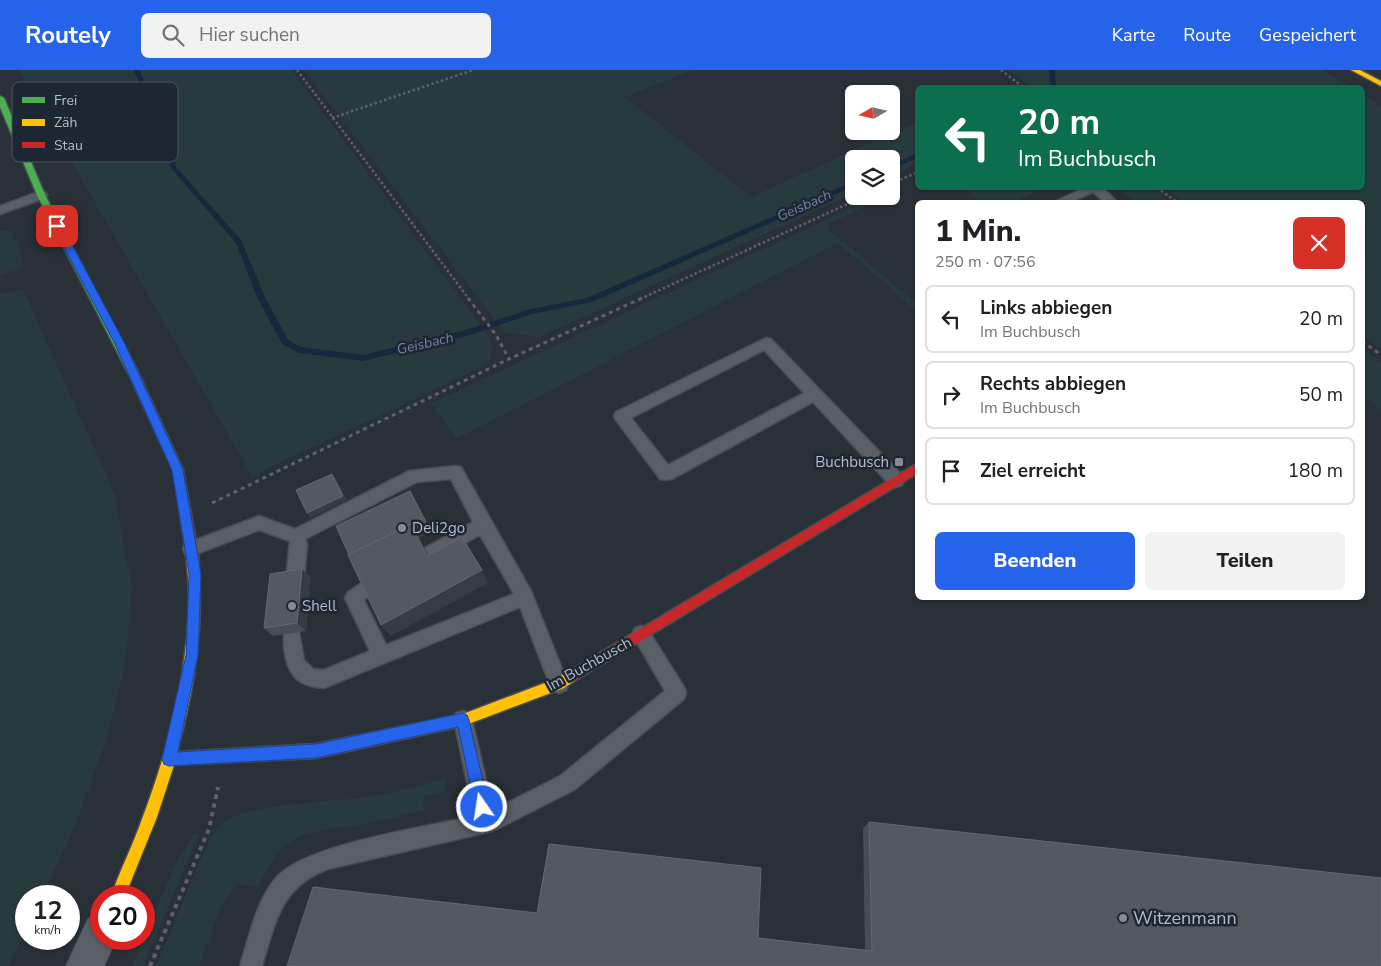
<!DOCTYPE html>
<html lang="de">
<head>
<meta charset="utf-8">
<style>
	:root { --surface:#fff; --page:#f2f2f2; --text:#202124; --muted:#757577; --line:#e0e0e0; --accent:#2563eb }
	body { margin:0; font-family:"Nunito Sans",sans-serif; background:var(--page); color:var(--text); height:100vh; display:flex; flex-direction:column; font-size:19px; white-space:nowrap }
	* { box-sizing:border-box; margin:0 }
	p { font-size:16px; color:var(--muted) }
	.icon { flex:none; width:28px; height:28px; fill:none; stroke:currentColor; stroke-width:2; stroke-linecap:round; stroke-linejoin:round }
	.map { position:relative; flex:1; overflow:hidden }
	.sheet { position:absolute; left:915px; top:130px; width:450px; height:400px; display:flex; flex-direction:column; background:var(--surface); border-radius:8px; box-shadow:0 1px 4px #0004 }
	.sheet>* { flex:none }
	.guide { position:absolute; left:915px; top:15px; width:450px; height:105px; border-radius:8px; box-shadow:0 1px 4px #0004; background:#0b6e4f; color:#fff; overflow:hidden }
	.needle { width:32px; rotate:261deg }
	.buttons { position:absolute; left:845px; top:15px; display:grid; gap:10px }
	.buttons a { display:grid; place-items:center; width:55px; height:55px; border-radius:8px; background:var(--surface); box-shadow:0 1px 4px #0004; font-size:25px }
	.speed { position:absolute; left:15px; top:815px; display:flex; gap:10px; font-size:25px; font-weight:700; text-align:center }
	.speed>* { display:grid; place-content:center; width:65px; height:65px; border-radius:50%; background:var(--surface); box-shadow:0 1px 4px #0004; line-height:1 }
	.speed small { font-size:12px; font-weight:400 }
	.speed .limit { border:8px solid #d22; background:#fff; color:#111 }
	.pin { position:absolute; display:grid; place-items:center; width:42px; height:42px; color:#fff; margin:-21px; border-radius:10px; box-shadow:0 2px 8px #0006 }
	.me { position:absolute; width:55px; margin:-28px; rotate:347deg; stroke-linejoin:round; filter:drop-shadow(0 0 4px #0008) }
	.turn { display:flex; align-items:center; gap:18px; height:105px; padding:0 20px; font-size:22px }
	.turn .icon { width:65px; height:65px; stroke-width:2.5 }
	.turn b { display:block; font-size:35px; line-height:42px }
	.round { display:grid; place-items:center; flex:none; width:52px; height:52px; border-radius:8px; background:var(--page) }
	.headline { display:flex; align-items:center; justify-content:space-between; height:85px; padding:0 20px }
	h1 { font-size:30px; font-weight:800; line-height:38px }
	.cta { display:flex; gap:10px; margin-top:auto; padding:10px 20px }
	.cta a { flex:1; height:58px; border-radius:8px; background:var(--accent); color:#fff; font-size:20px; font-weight:800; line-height:58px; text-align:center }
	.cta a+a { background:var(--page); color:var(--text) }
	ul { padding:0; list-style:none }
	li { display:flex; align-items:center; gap:15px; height:68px; margin:0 10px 8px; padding:0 10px; border:2px solid var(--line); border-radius:8px }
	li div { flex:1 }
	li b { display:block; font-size:19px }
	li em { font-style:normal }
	header { display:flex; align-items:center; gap:30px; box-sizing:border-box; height:70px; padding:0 25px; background:var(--accent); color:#fff }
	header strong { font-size:24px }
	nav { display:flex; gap:28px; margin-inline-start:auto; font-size:18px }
	.search { width:350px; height:45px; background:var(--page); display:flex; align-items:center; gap:12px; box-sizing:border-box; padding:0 18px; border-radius:8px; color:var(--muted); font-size:19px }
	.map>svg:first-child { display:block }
</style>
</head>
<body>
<header>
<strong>Routely</strong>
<div class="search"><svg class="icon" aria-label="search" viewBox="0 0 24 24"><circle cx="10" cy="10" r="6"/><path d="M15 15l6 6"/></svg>Hier suchen</div>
<nav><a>Karte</a><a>Route</a><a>Gespeichert</a></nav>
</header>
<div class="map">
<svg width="1381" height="896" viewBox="0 0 1381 896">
	<rect width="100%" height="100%" fill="#2a3038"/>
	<!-- green -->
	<g fill="#273a3e">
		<path d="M19,0H292L491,270L493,280L487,295L252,406Z"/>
		<path d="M304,0H693L625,27L751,127L917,52V94L891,106V89H854V123L540,267L505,263Z"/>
		<path d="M1008,0H1323L1352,17H1031Z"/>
		<path d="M1363,25L1381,36V279L1363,265L1362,132H1185L1165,118H1362Z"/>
		<path d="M964,118H1044L1014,132H981Z"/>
		<path d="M1117,118H1151L1171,132H1136Z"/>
		<path d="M877,126H885L829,154V159L917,234V242L838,173L456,369L431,333Z"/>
		<path d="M0,161H12L24,194L16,200L0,206Z"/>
		<path d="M23,219L115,425L132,520L125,597L107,667L76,754L42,826H26V860L8,896H0V224Z"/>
		<path d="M1363,278L1381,292V340L1370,330L1363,332Z"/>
		<path d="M445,709L446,721L423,726L424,740C404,745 384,751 363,754C306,763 285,759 258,817L237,814L221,837L199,896H156L205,779C211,769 215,758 225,751C250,733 339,732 374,726C398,722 421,714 445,709Z"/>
		<path d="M195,763L199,765L143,896H132L178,788Z"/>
	</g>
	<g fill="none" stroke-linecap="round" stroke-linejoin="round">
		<!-- stream -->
		<g fill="#19273c" fill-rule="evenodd">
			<path d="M133,0H139L170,62L176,97L241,170L265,227L288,270L301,277L363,285L466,260L531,239L587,228L854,111V116L592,232L532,244L467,266L363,291L299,283L282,274L257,227L236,173L170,97L164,62Z"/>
			<path d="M1049,0H1055L1056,18H1050Z"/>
			<path d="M918,83V88L891,99V95Z"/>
		</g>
		<defs>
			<g id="lane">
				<path d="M1084,118H1103L1117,132H1104L1093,122L1070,132H1054Z"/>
				<path d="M41,121L45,122L47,125L45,128L0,144V136Z"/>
				<path d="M766,268L771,269L902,405L904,410L902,415L896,417L890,415L813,332L672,409L666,410L660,409L616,350L614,346L616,342ZM764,280L804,323L668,395L631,348Z"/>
				<path d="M455,396L461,397L531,521L568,614L566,620L559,623L552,620L520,537L324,618C296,616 287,604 284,577C284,570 283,564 286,557L292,555L298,557L304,590L313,599L324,600L370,581L345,528L348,522L368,509L374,512L377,517L374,522L364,530L386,575L514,524L480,465L433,490L427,492L421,490L419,485L421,480L473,452L451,409L417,412L305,469L307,474L304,510L301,515L295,518L289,515L286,510L290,471L259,460L191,486L185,484L183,479L185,474L259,446L295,459L409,401Z"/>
				<path d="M641,556L647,558L684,617L686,623L684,629L574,720L493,761L328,799C281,816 275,853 262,896H240C249,868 256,831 276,808C305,774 427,757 474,746L454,650L456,643L463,641L470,643L472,650L493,740L560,706L665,621L632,564L635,558Z"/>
			</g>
			<path id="street" d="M101,844V869H116L104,896H66L88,849Z"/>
			<path id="fast" d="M0,26L4,28L45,125L137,300L136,303H128L37,125L0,37Z"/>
			<g id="slow">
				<path d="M1351,0H1360L1381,11V16Z"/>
				<path d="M192,479L196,480L198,484C204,555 196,613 177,682L316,674L463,644L555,609L572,600L576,602L578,606L576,610L564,618L463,656L316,688L174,695L157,747L125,826H111C120,800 133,775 142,749C169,678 188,602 189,526C189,512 187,498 186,484L188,480Z"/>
			</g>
			<g id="jam">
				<path d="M132,296L137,300L183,400L198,484L196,488L192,489L188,488L186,484L173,400L127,300Z"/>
				<path d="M918,393V403L576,610L572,612L568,610L566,606L568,602Z"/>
			</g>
		</defs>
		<!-- lane casing -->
		<use href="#lane" stroke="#484c55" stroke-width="3"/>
		<!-- street casing -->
		<use href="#street" stroke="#484c55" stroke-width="2"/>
		<!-- fast casing -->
		<use href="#fast" stroke="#484c55" stroke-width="3"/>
		<!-- slow casing -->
		<use href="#slow" stroke="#484c55" stroke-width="3"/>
		<!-- jam casing -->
		<use href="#jam" stroke="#484c55" stroke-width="3"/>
		<!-- path-far2 -->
		<g stroke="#5c6268" stroke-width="2.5" stroke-dasharray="2.5 2.5" stroke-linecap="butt">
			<path d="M297,0L469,229"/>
			<path d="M1001,0L1024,18"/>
			<path d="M332,48L473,0"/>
			<path d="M891,114L918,102"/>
			<path d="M1157,118L1177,132"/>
			<path d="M640,229L865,126"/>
		</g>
		<!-- path-far1 -->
		<g stroke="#5c6268" stroke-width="3" stroke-dasharray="4 4" stroke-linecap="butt">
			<path d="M468,228L496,265L509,289"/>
			<path d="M1362,271L1381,285"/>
			<path d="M212,433L509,289L642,228"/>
		</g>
		<!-- path -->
		<path stroke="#5c6268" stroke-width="4" stroke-dasharray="4.5 4.5" stroke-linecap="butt" d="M150,896L209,759L218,717"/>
		<!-- lane -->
		<use href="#lane" fill="#5a5e66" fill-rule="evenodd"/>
		<!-- street -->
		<use href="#street" fill="#5a5e66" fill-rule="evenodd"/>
		<!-- fast -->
		<use href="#fast" fill="#4caf50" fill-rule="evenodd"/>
		<!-- slow -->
		<use href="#slow" fill="#ffc107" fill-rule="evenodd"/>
		<!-- jam -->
		<use href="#jam" fill="#c62828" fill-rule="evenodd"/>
	</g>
	<!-- wall -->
	<g fill="#474c55">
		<path d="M302,499L310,507L306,561L273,566L264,558Z"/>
		<path d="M869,752L1381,896H287L537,843L865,880L863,758Z"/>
	</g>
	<!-- shaded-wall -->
	<g fill="#373c44">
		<path d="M332,404L336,409L347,430L310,448L307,443Z"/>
		<path d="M410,421L431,462L419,468L435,498H358Z"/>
		<path d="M302,499L310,507L306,561L297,553Z"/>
		<path d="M482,500L488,513L391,566L381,555Z"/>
	</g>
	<!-- building -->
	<g fill="#535861" stroke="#626872">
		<path d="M332,404L343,426L307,443L296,420Z"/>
		<path d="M410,421L426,452L413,459L411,454L349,485L336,456Z"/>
		<path d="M411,454L427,486L462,467L482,500L381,555L348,485Z"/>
		<path d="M302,499L297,553L264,558L270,504Z"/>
		<path d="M869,752L1381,808V896H287L313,817L537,843L549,774L761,798L758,868L872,881Z"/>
	</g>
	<!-- route -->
	<path fill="#2563eb" stroke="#184099" d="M57,153L62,156L124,272L183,400L201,504L198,585L178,682L316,674L463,643L467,645L469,650L489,737L487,742L482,744L477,742L475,737L458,657L316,688L169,696L164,694L162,689L186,585L189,504L172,400L114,272L53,156Z"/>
	<!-- markers -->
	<g fill="#848b96" stroke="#1d2633" stroke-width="2">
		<rect x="894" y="387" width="10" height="10" rx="2.5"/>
		<circle cx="402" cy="458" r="5"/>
		<circle cx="292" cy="536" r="5"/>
		<circle cx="1123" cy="848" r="5"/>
	</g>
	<g text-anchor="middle" stroke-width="5" stroke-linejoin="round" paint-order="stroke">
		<!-- far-water labels -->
		<g font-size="14" font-style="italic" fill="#6d86a8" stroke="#1d2633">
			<text transform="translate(804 135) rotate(-24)" y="5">Geisbach</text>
			<text transform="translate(425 273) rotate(-13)" y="5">Geisbach</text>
		</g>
		<!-- poi labels -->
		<g font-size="15" fill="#b4bcc9" stroke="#1d2633" text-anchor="start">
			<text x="889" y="397" text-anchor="end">Buchbusch</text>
			<text x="412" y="463">Deli2go</text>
			<text x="302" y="541">Shell</text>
		</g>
		<!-- street labels -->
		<g font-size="15" fill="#b4bcc9" stroke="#1d2633">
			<text transform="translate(589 594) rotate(-29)" y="5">Im Buchbusch</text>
		</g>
		<!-- near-poi labels -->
		<g font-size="18" fill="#b4bcc9" stroke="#1d2633" text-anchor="start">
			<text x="1133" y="854">Witzenmann</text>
		</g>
	</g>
	<!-- legend -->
	<rect x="12" y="12" width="166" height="80" rx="8" fill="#1d2633" stroke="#4a5360" stroke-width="1"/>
	<rect x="22" y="27" width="23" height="6" fill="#4caf50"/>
	<rect x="22" y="49" width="23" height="7" fill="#ffc107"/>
	<rect x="22" y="72" width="23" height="6" fill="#c62828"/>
	<g font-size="14" fill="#b4bcc9">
		<text x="54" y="35">Frei</text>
		<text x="54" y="57">Zäh</text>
		<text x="54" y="80">Stau</text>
	</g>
</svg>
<div class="buttons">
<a><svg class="needle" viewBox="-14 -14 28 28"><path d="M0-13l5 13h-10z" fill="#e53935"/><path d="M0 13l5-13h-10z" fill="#757577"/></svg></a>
<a><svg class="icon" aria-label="layers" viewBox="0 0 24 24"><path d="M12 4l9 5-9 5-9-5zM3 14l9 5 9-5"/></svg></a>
</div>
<div class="speed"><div>12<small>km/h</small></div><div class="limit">20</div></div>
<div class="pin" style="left:57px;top:156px;background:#d93025"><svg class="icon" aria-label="arrive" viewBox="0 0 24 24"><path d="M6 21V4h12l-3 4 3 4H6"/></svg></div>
<svg class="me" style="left:482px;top:737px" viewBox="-20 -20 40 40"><circle r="17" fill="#2563eb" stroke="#fff" stroke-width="3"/><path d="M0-11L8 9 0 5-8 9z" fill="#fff"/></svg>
<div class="guide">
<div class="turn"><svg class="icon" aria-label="left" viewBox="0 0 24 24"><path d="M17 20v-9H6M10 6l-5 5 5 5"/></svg><div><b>20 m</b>Im Buchbusch</div></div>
</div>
<section class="sheet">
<div class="headline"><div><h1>1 Min.</h1><p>250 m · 07:56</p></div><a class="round" style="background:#d93025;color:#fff"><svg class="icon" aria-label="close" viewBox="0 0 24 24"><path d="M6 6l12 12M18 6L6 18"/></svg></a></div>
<ul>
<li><svg class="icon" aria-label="left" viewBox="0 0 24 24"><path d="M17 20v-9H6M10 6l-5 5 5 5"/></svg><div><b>Links abbiegen</b><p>Im Buchbusch</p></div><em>20 m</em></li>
<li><svg class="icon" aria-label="right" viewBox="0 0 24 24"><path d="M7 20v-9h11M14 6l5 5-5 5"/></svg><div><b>Rechts abbiegen</b><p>Im Buchbusch</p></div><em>50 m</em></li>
<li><svg class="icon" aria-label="arrive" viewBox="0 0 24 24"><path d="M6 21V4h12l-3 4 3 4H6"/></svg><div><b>Ziel erreicht</b></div><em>180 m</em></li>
</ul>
<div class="cta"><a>Beenden</a><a>Teilen</a></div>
</section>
</div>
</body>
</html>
